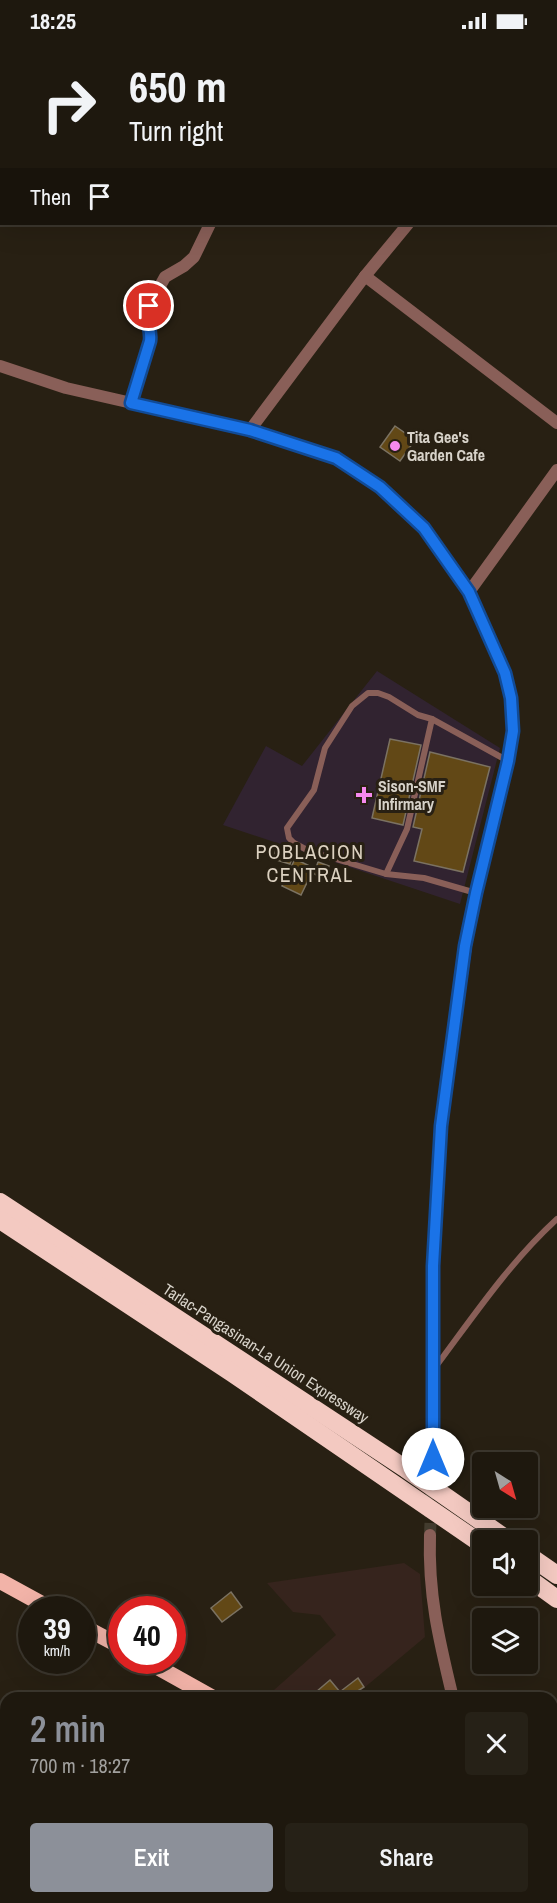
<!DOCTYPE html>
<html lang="en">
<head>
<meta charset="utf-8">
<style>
	:root { --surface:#1e180e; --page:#262117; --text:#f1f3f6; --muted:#a1a09e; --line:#3c372e; --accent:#8c9099 }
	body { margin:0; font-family:"Archivo Narrow",sans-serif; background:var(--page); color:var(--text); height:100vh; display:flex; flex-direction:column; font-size:22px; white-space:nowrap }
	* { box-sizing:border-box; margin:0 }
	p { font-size:20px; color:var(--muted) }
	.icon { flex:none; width:33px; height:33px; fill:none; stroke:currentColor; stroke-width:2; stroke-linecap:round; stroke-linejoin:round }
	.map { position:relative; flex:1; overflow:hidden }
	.drawer { position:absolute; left:0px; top:1650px; width:558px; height:212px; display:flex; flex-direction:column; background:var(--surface); border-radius:18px 18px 0 0; box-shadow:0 6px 24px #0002,0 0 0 2px var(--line) }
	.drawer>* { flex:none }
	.banner { position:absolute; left:0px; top:0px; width:558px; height:183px; box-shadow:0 6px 24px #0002,0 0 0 2px var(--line); background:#1e180e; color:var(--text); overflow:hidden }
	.needle { width:39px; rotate:143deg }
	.tools { position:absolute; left:472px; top:1410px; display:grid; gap:12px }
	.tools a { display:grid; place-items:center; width:66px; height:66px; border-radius:6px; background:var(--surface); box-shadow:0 6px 24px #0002,0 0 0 2px var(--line); font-size:30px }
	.speed { position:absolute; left:18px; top:1554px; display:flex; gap:12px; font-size:30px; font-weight:700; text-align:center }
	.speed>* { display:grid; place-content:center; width:78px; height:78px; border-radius:50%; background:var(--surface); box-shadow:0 6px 24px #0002,0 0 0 2px var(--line); line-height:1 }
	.speed small { font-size:15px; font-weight:400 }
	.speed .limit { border:9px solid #d22; background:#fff; color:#111 }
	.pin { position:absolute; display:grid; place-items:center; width:51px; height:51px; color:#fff; margin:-26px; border:3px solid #fff; border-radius:50%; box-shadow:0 2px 6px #0007 }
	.me { position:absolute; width:66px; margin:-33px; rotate:0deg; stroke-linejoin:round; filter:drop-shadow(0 0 4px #0008) }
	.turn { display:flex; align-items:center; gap:21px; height:126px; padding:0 30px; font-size:27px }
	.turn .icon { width:78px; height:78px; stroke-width:2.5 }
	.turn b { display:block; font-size:42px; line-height:51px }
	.then { display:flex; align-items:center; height:57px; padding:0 30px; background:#0003; gap:12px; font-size:22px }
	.round { display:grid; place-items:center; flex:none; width:63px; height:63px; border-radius:6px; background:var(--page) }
	.head { display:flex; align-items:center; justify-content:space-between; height:102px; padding:0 30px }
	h1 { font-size:36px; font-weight:600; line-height:45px; color:var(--accent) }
	.primary-button { display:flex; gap:12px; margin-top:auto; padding:12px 30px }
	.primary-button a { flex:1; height:69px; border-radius:6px; background:var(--accent); color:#fff; font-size:24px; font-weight:600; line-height:69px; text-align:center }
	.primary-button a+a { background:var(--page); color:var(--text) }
	.status { display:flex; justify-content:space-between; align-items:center; height:42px; padding:0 30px; background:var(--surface); direction:ltr }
	.status svg { height:16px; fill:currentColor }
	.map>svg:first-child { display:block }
</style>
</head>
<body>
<div class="status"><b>18:25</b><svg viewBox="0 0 49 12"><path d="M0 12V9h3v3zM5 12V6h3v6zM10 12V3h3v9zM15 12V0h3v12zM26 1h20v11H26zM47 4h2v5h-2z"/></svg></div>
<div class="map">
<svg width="557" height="1861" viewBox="0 0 557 1861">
	<rect width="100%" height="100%" fill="#282013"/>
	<!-- commercial -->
	<path fill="#36241d" d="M404,1521L420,1532L425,1595L352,1656H265L336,1593L320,1573L293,1570L267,1541Z"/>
	<!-- medical -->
	<path fill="#312330" d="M377,629L500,706L460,862L223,783L266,704L302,724Z"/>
	<!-- building -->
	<g fill="#624816" stroke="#7b7262" stroke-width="1.5">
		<path d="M395,384L415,398L400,419L380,405Z"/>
		<path d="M390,697L421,703L403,783L372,776Z"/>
		<path d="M430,710L490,725L463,830L414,819L422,787L413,785Z"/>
		<path d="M277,804L294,810L290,822L273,817Z"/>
		<path d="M295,817L314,826L301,853L282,844Z"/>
		<path d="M318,820L329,824L325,836L314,832Z"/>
		<path d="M231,1550L242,1565L222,1580L211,1566Z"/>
		<path d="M358,1636L364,1645L347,1656L341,1649Z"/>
		<path d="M330,1638L340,1650L333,1656H309Z"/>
	</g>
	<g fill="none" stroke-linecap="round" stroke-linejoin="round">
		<!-- tertiary-tunnel -->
		<path stroke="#423b2e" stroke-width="12" stroke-dasharray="12 6" stroke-linecap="butt" d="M430,1493L433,1417"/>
		<!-- service -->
		<g stroke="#895f58" stroke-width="6">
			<path d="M386,832L407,787L432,677"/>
			<path d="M476,851L424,836L386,832L309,809L294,801L289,796L287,786L314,748L325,706L352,664L368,651H378L389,655L418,673L432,677L508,719"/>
			<path d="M434,1327C473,1275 509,1221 557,1177"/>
		</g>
		<!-- minor -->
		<g stroke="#895f58" stroke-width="12">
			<path d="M361,0L363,2"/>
			<path d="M556,7L557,6"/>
			<path d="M556,155H557"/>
			<path d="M365,234L557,381"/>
			<path d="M131,361L150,299L151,290L145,274L149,264L165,235L184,224L194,215L210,182"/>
			<path d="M250,388L365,234L408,182"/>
		</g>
		<!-- tertiary -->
		<g stroke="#895f58" stroke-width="12">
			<path d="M0,324L66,346L250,388L336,416L380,445L424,486L469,550L505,631L511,656L513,689L508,719L476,851L466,904L441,1084L433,1224V1417"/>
			<path d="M469,550L557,428"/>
			<path d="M430,1493C428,1553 439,1598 453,1656"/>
			<path d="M521,1856L524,1861"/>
		</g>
		<!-- trunk -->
		<g stroke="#f2b3a8" stroke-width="16">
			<path d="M0,1539L53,1568"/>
			<path d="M82,1584L122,1605"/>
			<path d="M145,1618L213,1656"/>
			<path d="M480,1856L486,1861"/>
		</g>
		<!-- motorway -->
		<g stroke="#f3c9c1" stroke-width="18">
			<path d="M0,1160L406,1427L508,1498"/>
			<path d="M0,1178L232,1331L483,1503"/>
			<path d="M528,1513L557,1533"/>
			<path d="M528,1536L557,1557"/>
		</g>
	</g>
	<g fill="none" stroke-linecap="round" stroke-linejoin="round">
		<defs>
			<path id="route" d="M149,264C143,281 152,284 150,299L131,361L250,388L336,416L380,445L424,486L469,550L505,631L511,656L513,689L508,719L476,851L465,904L441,1084L433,1224V1417"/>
		</defs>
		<!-- route casing -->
		<use href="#route" stroke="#114b97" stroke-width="15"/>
		<!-- route -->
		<use href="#route" stroke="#1a73e8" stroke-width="10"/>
	</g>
	<!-- markers -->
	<g fill="#f589ee" stroke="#282013" stroke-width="2">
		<circle cx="395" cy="404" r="6"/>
		<path d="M361 744h6v6h6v6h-6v6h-6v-6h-6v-6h6z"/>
	</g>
	<g text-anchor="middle" stroke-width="6" stroke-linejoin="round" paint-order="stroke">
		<!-- poi labels -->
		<g font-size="16" font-weight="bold" fill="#d7d2c9" stroke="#282013" text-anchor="start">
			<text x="407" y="401">Tita Gee's<tspan x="407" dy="18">Garden Cafe</tspan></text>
			<text x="378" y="750">Sison-SMF<tspan x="378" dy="18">Infirmary</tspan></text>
		</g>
		<!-- street labels -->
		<g font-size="16" fill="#d7d2c9" stroke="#282013">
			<text transform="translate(266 1311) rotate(33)" y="6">Tarlac-Pangasinan-La Union Expressway</text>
		</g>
		<!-- quarter labels -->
		<g font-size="20" letter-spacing="1.5" fill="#dcd1c0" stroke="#282013">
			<text x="310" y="817">POBLACION<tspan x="310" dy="23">CENTRAL</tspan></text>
		</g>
	</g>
</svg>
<div class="tools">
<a><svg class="needle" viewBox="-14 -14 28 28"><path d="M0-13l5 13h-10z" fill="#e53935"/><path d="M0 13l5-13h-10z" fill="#a1a09e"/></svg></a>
<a><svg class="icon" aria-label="sound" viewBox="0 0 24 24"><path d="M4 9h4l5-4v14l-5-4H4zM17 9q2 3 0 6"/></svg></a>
<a><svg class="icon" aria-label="layers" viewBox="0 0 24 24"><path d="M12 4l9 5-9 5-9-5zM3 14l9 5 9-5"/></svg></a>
</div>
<div class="speed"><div>39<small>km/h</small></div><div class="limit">40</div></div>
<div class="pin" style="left:149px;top:264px;background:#d93025"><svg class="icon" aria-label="arrive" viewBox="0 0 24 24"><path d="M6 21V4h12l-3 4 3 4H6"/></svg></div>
<svg class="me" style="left:433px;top:1417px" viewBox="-20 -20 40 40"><circle r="19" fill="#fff"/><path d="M0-13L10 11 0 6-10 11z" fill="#1a73e8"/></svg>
<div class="banner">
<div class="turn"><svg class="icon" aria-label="right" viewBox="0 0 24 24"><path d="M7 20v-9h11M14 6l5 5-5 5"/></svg><div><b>650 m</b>Turn right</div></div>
<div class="then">Then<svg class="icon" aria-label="arrive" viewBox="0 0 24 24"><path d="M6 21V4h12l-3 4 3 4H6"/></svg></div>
</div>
<section class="drawer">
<div class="head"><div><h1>2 min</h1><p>700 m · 18:27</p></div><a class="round"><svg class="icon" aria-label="close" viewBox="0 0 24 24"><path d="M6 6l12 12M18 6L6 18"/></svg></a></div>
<div class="primary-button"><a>Exit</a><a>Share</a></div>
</section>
</div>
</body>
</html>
